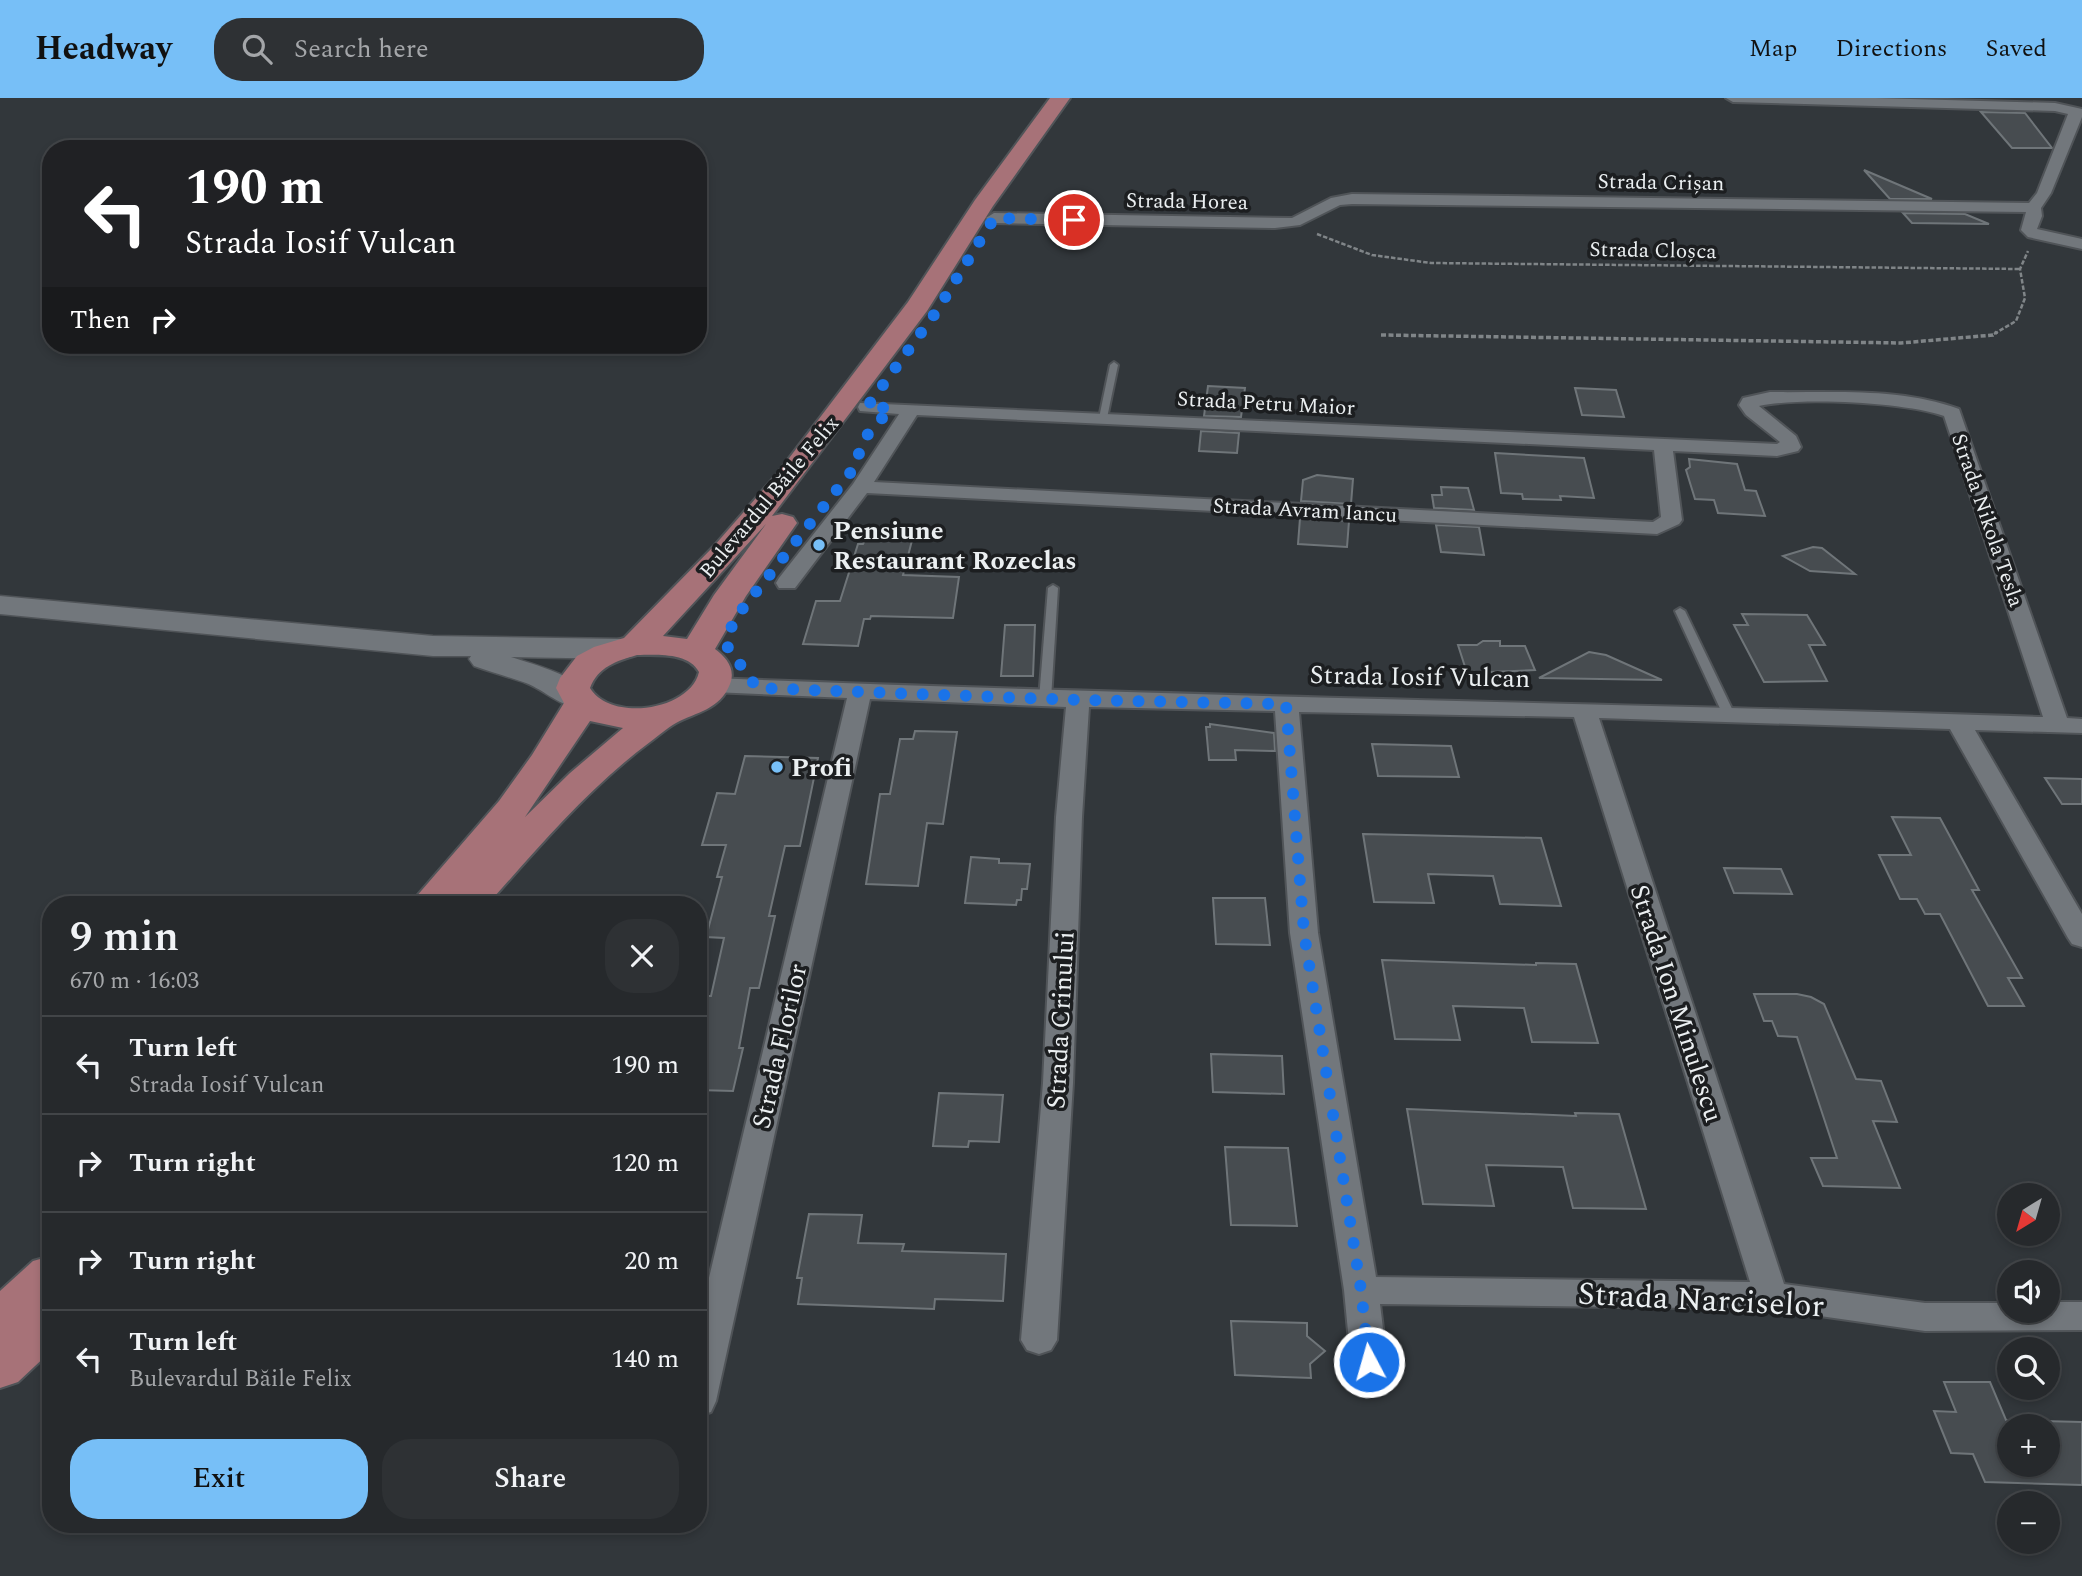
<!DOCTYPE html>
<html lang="en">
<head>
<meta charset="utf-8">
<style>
	:root { --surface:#26292c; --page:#2e3134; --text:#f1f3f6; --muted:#a4a6a9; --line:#424548; --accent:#77bff7 }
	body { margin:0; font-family:Spectral,serif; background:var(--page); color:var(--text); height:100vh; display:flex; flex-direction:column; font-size:26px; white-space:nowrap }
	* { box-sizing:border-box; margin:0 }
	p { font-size:23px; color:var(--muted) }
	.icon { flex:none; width:38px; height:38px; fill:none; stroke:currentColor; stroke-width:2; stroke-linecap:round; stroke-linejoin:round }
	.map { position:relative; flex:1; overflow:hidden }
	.side { position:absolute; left:42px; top:798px; width:665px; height:637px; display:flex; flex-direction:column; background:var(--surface); border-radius:28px; box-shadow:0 4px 10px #0003,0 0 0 2px var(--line) }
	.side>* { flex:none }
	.top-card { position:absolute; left:42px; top:42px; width:665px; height:214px; border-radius:28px; box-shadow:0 4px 10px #0003,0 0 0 2px var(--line); background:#202124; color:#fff; overflow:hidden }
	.needle { width:46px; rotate:217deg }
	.buttons { position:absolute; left:1997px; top:1085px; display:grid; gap:14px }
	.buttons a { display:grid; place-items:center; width:63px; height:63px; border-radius:50%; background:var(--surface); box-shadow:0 4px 10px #0003,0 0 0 2px var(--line); font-size:35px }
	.pin { position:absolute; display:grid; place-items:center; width:60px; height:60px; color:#fff; margin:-30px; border:4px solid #fff; border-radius:50%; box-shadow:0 2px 7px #0007 }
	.me { position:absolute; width:77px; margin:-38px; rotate:354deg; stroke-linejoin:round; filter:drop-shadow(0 0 5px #0008) }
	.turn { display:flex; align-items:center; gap:24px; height:147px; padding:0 28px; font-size:32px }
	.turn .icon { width:91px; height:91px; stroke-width:2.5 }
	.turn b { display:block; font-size:49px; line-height:60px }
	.then { display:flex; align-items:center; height:66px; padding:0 28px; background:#0003; gap:14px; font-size:26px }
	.round { display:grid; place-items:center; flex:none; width:74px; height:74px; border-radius:28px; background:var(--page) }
	.head { display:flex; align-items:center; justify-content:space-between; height:119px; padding:0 28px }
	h1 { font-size:42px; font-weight:600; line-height:52px }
	.primary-button { display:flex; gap:14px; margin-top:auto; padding:14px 28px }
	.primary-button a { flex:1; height:80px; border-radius:28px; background:var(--accent); color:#111; font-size:28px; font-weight:600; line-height:80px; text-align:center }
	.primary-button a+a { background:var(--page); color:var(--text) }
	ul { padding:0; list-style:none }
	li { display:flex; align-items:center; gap:21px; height:98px; padding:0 28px; border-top:2px solid var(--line) }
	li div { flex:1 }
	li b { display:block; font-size:26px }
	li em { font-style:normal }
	header { display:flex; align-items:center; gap:42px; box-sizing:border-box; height:98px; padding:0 35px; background:var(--accent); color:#111 }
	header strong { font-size:33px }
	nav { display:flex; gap:38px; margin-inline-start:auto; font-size:24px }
	.search { width:490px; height:63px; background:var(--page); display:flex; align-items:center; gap:18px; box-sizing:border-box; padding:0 24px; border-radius:28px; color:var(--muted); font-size:26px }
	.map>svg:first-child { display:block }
</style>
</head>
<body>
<header>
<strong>Headway</strong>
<div class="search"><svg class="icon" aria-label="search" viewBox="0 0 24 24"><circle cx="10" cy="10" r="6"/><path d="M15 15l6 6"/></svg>Search here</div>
<nav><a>Map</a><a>Directions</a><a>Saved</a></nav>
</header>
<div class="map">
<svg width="2082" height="1478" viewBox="0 0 2082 1478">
	<rect width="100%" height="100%" fill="#32373b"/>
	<!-- building -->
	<g fill="#474c50" stroke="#6f7579" stroke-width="2" fill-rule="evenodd">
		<path d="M1981,14L2025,15L2052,50H2012Z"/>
		<path d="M1864,72L1932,101H1890Z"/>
		<path d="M1903,115L1965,116L1989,126L1912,125Z"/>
		<path d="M1208,288L1245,290L1241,319L1204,318Z"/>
		<path d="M1575,290L1616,292L1624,319L1582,317Z"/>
		<path d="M1201,333L1239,335L1237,355L1199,353Z"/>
		<path d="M1495,355L1584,360L1594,400L1560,398L1561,402L1523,401L1522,396L1501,395Z"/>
		<path d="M1689,361L1737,366L1745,392L1756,393L1765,418L1718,415L1714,402L1695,401L1686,372L1690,369Z"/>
		<path d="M1317,377L1353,381L1351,406L1301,403L1303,382Z"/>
		<path d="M1441,389L1468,390L1474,412L1434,410L1432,397H1442Z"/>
		<path d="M1300,420L1349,423L1347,449L1298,446Z"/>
		<path d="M1436,427L1479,429L1484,457L1441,454Z"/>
		<path d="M872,429L915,431L903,477L959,479L953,520L871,518L870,521H864L858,548L803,546L816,503H840L858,446H863Z"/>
		<path d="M1813,449L1822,450L1855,476L1810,473L1783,458Z"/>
		<path d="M1742,516L1807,517L1825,547H1809L1827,583L1764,584L1734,527H1748Z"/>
		<path d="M1005,527H1035L1033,578H1001Z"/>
		<path d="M1483,543H1500V548H1525L1535,572L1467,575L1458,547H1477Z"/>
		<path d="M1589,554L1606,557L1662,582L1539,580Z"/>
		<path d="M1210,626L1274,635L1275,653L1235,652L1236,662H1209L1206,629H1210Z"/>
		<path d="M915,633L957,634L943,726L927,725L918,788L866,786L880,696H890L900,641H913Z"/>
		<path d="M1372,646L1451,648L1459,679L1378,678Z"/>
		<path d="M745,658L818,660L800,748H785L769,818H775L759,890H750L739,950H743L733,993L698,992V929L704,898H711L724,840L706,839L722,779H717L726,747H702L717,695L735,696Z"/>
		<path d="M2045,680L2082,681V706H2062Z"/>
		<path d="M1892,719L1940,720L1979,792H1972L2022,880H2008L2024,908H1988L1940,816H1925L1917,801H1900L1879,757H1911Z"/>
		<path d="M1363,736L1541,740L1561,808L1500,806L1493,778L1428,776L1434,805L1374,804Z"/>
		<path d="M971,759L999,761V765L1030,766L1027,791H1022L1021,802H1017L1016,807L965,805Z"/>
		<path d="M1724,770L1781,771L1792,796L1734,795Z"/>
		<path d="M1213,800H1265L1270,847L1216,846Z"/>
		<path d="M1382,862L1536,867V865L1576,866L1598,945L1532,944L1524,910L1453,908L1460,942L1395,941Z"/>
		<path d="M1754,896H1797L1811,899L1824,906L1856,981L1881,983L1897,1024L1873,1023L1900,1090L1823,1088L1811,1060H1837L1797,939L1778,938L1772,923H1764Z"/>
		<path d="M1211,956L1282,958L1284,996L1213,994Z"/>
		<path d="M939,995L1003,997L999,1044L969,1043L968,1049L933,1048Z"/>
		<path d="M1407,1011L1576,1018L1575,1015L1619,1016L1646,1111L1573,1110L1563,1069L1486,1067L1494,1108L1423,1106Z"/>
		<path d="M1225,1049L1288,1050L1297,1128L1231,1127Z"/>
		<path d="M809,1116L862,1117L858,1145L904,1146L902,1153L1006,1156L1003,1203L935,1201L934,1211L798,1206L802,1180H797Z"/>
		<path d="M1231,1223L1307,1225V1238L1325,1253L1310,1266L1311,1280L1235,1277Z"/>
		<path d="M1944,1284H1990L2006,1322L2082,1324V1387L1985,1384L1973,1356L1951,1355L1934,1313L1956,1314ZM2009,1328H2048V1367H2009Z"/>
	</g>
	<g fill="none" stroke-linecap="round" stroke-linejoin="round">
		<defs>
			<g id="lane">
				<path d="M1114,264L1118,267L1107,320L1103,323L1099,320L1110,267Z"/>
				<path d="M1053,487L1058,490L1051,601L1045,604L1039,601L1048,490Z"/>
				<path d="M1680,510L1685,513L1735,617L1733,619H1725L1723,617L1675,513Z"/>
			</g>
			<g id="street">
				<path d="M1726,0H1876L2055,5L2082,11V19L2051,95L2041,110L2042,118L2037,131L2082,141V151L2028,139L2021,132L2026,114L1352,106L1340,107L1300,127L1275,130L994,125L986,120L994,115L1292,120L1331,100L1352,96L2029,105L2037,95L2068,16L2055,13L1733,4Z"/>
				<path d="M1770,294C1833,295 1899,289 1959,311L2067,620L2082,621V635L1975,632L2082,816V849L2072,846L2068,840L1950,631L1599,620L1784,1186L1925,1205H2009V1213H2048V1204H2082V1232L1925,1233L1771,1211L1380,1206L1387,1264L1382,1274L1369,1278L1356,1274L1351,1264L1344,1192L1290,835L1275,613L1089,609L1082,719L1073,985L1057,1242L1051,1252L1039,1256L1027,1252L1021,1242L1043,985L1056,719L1066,609L870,601L716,1303L711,1314L698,1318V1226L847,600L713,594L705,592L701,587L705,582L713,580C1156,598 1600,605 2043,619L1944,318C1904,304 1801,299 1759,308L1796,338L1801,349L1798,353L1777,358L1673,353L1682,422L1679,426L1657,436L867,395L795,490H779L776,485L779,480L853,386L899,316L860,313L858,309L860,305L1777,346L1780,344L1746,317L1739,307L1743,300ZM917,317L1654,352L1661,419L1653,424L874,384ZM1299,614L1574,619L1750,1184L1376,1179L1318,835Z"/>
			</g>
			<path id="secondary" d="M0,498L433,538L622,541L633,544L638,551L633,558L622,561L511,559C536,567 580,579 596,601L591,608C565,615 549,594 526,585C509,579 491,574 474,568L469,561L471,558H433L0,516Z"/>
			<g id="primary">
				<path d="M1050,0H1070L993,108L927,213L772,418L782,416L793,419L797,425L746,498L715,551C726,559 736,571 730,586C720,612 696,614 676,625C667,630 658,638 650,644C588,690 538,750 487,807H409L499,703L532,657L564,605L556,590L560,580L577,558L594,549L624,540L714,448L777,376L908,204L975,102ZM766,426L714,497L687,541L663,538ZM637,557C656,557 688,554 699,574C690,613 610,624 590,590C598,569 616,563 637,557ZM590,623L623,630L570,675L525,719Z"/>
				<path d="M51,1158V1253L18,1284L0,1290V1193L33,1163Z"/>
			</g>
		</defs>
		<!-- lane casing -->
		<use href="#lane" stroke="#505458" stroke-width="4"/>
		<!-- street casing -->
		<use href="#street" stroke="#505458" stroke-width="4"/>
		<!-- secondary casing -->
		<use href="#secondary" stroke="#505458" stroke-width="3"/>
		<!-- primary casing -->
		<use href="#primary" stroke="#505458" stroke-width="4"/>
		<!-- path-far1 -->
		<g stroke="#808588" stroke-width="2.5" stroke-dasharray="4.5 2" stroke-linecap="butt">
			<path d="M1317,136L1372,157L1431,165L2020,171"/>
			<path d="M1994,236L2016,223L2025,200L2020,171L2028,153"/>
		</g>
		<!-- path -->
		<path stroke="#808588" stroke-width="3.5" stroke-dasharray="5 2.5" stroke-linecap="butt" d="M1381,237L1901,245L1993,237L1997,234"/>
		<!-- lane -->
		<use href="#lane" fill="#72777c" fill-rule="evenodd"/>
		<!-- street -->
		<use href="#street" fill="#72777c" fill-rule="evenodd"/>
		<!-- secondary -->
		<use href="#secondary" fill="#72777c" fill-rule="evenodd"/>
		<!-- primary -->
		<use href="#primary" fill="#a77278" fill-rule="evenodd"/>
	</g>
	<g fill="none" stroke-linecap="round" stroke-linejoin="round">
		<!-- route -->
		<path stroke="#1a73e8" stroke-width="12" stroke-dasharray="0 21.6" d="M1074,122L994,120L936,214L867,309L891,310L863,342L855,369L736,519L727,539V548L757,590L1078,602L1286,606L1304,835L1361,1192L1369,1264"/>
	</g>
	<!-- markers -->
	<g fill="#77bff7" stroke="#1c1e20" stroke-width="2.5">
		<circle cx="819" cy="447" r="7"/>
		<circle cx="777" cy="669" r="7"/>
	</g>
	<g text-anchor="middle" stroke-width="7" stroke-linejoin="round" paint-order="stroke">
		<!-- far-street labels -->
		<g font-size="21" fill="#ebeff1" stroke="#1c1e20">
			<text transform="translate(1661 84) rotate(1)" y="7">Strada Crișan</text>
			<text transform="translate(1187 103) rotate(1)" y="7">Strada Horea</text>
			<text transform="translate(1653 152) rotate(1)" y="7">Strada Cloșca</text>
			<text transform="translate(1266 305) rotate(3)" y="7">Strada Petru Maior</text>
			<text transform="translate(769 399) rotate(-50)" y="7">Bulevardul Băile Felix</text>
			<text transform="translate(1305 412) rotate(3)" y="7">Strada Avram Iancu</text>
			<text transform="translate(1988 422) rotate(71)" y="7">Strada Nikola Tesla</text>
		</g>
		<!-- poi labels -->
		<g font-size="26" font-weight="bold" fill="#ebeff1" stroke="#1c1e20" text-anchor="start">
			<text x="833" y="441">Pensiune<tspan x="833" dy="30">Restaurant Rozeclas</tspan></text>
			<text x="791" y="678">Profi</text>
		</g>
		<!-- street labels -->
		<g font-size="26" fill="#ebeff1" stroke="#1c1e20">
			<text transform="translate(1420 578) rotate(1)" y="9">Strada Iosif Vulcan</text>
			<text transform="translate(1677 905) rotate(72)" y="9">Strada Ion Minulescu</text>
			<text transform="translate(1060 922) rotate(-87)" y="9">Strada Crinului</text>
			<text transform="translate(779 948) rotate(-77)" y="9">Strada Florilor</text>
		</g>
		<!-- near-street labels -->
		<g font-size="32" fill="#ebeff1" stroke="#1c1e20">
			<text transform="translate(1701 1201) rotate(3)" y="11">Strada Narciselor</text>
		</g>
	</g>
</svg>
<div class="buttons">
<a><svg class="needle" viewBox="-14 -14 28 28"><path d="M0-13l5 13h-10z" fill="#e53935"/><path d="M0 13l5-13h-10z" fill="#a4a6a9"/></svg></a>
<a><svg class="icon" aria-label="sound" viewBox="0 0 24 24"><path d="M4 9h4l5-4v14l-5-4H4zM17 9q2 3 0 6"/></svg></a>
<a><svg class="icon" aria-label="search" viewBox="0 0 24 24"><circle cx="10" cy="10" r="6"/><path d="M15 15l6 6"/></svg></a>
<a>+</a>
<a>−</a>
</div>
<div class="pin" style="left:1074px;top:122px;background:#d93025"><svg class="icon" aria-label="arrive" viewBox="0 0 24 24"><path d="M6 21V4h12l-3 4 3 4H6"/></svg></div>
<svg class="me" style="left:1369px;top:1264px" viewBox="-20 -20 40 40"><circle r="17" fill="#1a73e8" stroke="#fff" stroke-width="3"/><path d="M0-11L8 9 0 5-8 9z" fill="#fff"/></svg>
<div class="top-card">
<div class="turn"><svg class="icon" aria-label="left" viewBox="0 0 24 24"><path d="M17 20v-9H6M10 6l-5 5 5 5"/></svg><div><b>190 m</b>Strada Iosif Vulcan</div></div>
<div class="then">Then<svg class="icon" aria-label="right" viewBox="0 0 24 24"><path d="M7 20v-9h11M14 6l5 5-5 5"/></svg></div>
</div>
<section class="side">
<div class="head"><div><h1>9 min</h1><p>670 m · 16:03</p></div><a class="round"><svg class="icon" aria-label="close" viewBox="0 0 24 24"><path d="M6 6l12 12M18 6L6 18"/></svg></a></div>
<ul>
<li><svg class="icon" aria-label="left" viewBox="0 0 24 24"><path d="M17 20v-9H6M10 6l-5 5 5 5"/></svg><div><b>Turn left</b><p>Strada Iosif Vulcan</p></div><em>190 m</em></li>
<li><svg class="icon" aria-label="right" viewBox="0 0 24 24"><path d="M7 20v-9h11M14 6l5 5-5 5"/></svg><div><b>Turn right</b></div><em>120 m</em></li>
<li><svg class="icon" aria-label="right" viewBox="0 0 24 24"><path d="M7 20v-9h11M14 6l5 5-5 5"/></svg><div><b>Turn right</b></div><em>20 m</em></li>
<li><svg class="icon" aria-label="left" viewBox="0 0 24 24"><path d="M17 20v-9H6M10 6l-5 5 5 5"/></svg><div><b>Turn left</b><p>Bulevardul Băile Felix</p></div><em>140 m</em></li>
</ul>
<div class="primary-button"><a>Exit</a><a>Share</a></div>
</section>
</div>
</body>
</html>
